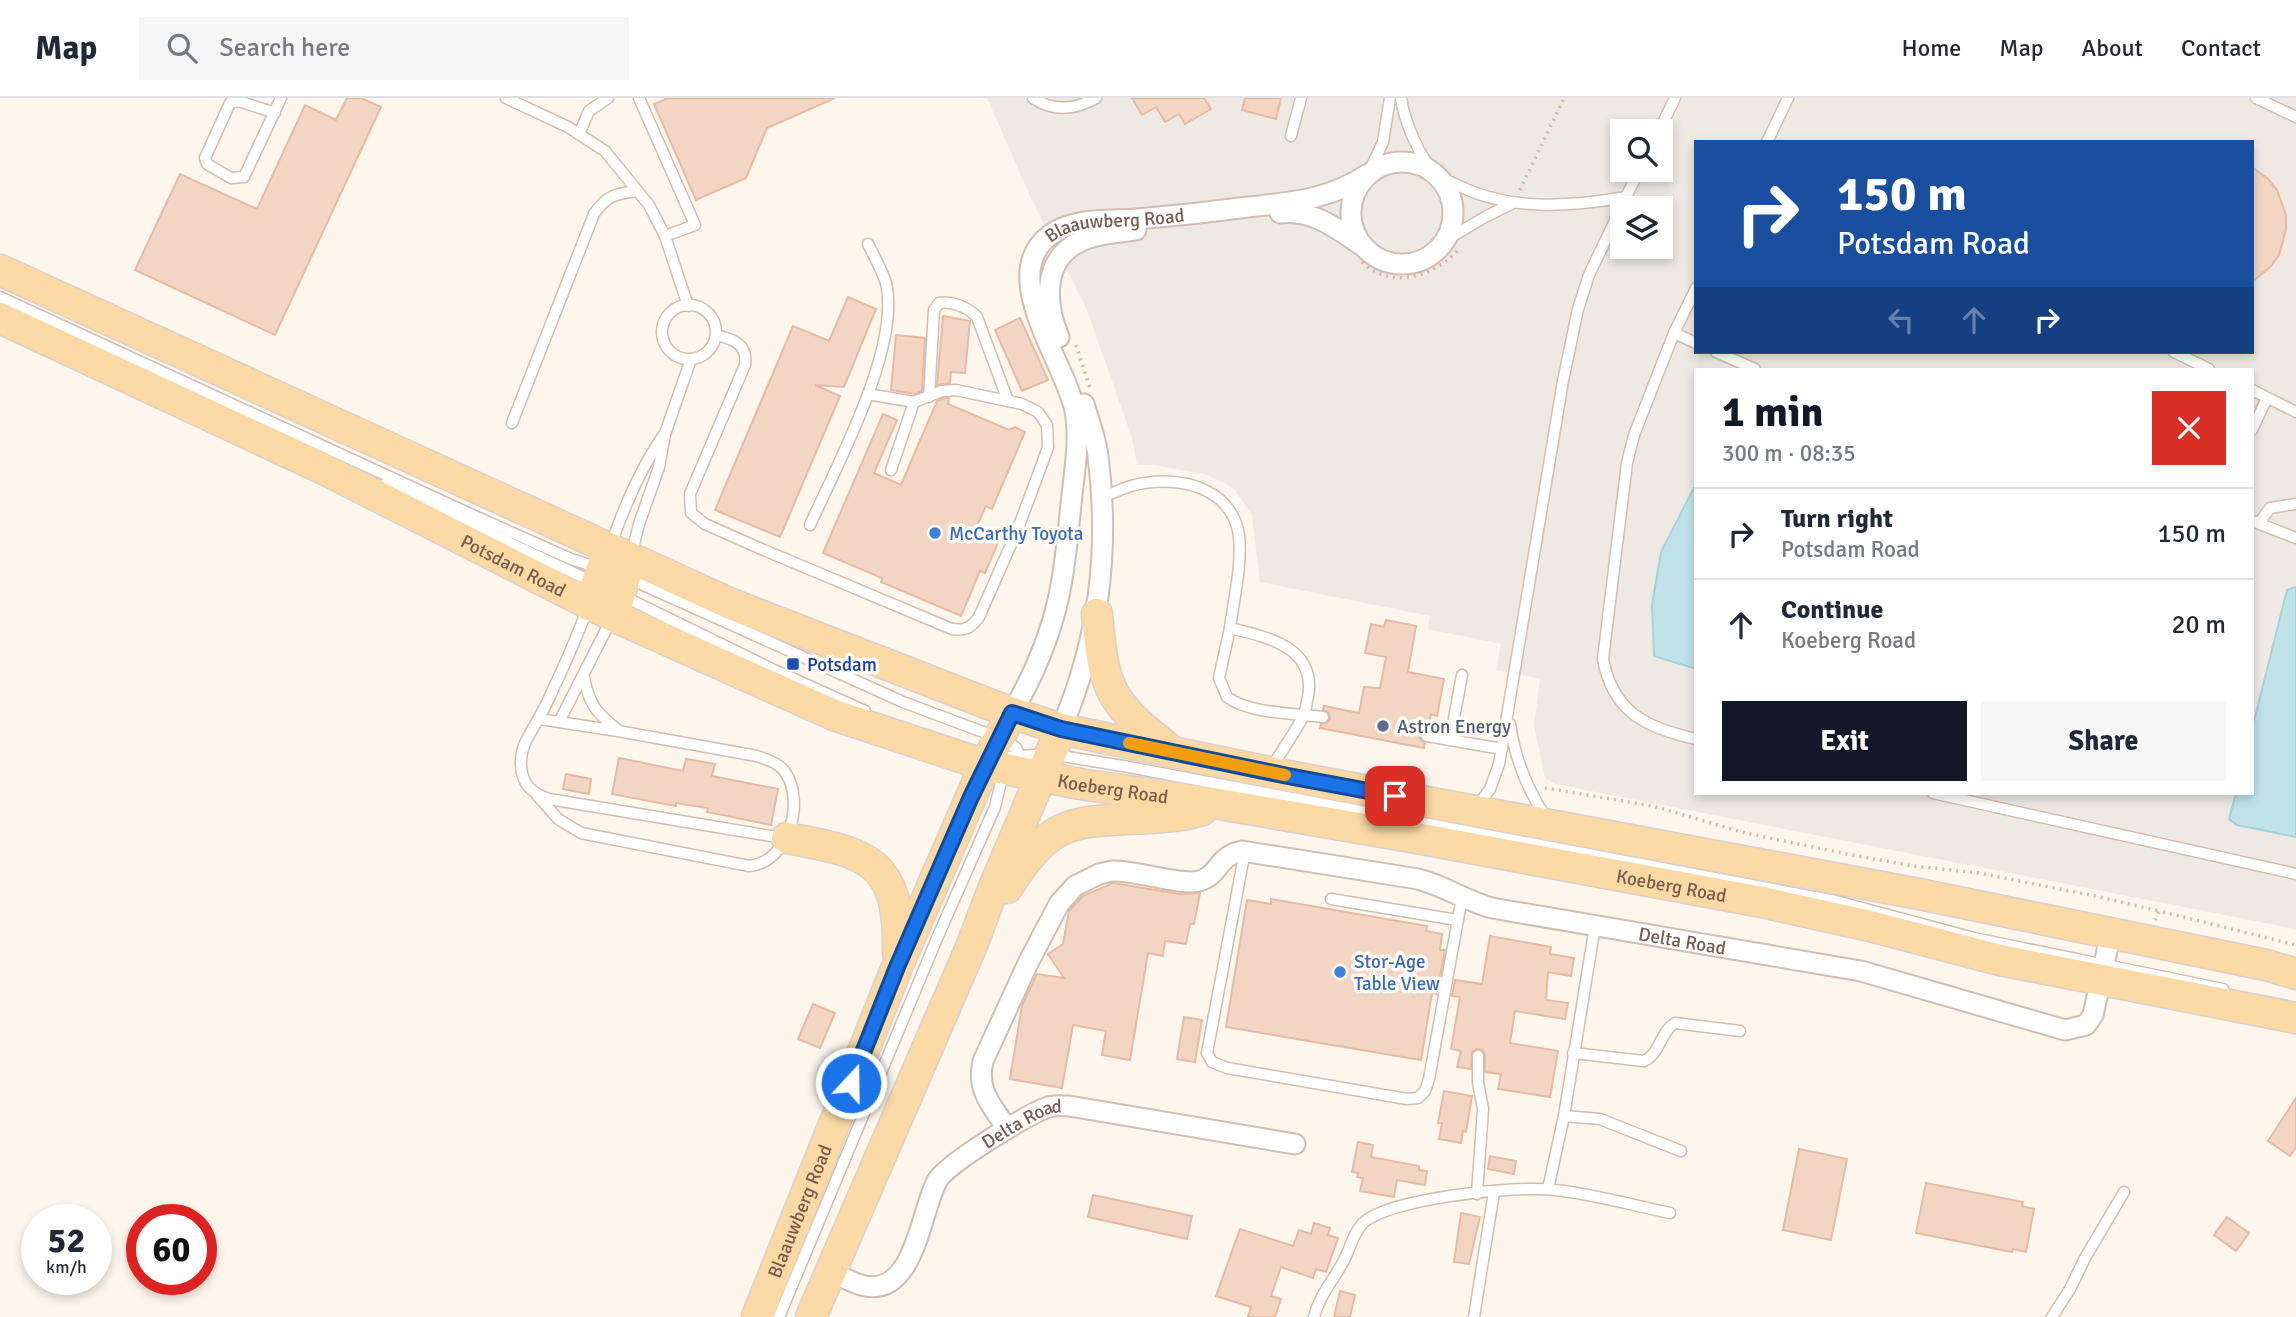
<!DOCTYPE html>
<html lang="en">
<head>
<meta charset="utf-8">
<style>
	:root { --surface:#fff; --page:#f6f6f7; --text:#1f2937; --muted:#747a83; --line:#e0e1e3; --accent:#111827 }
	body { margin:0; font-family:Signika,sans-serif; background:var(--page); color:var(--text); height:100vh; display:flex; flex-direction:column; font-size:26px; white-space:nowrap }
	* { box-sizing:border-box; margin:0 }
	p { font-size:23px; color:var(--muted) }
	.icon { flex:none; width:38px; height:38px; fill:none; stroke:currentColor; stroke-width:2; stroke-linecap:round; stroke-linejoin:round }
	.map { position:relative; flex:1; overflow:hidden }
	.sheet { position:absolute; left:1694px; top:270px; width:560px; height:427px; display:flex; flex-direction:column; background:var(--surface); border-radius:0px; box-shadow:0 4px 10px #0003 }
	.sheet>* { flex:none }
	.guide { position:absolute; left:1694px; top:42px; width:560px; height:214px; border-radius:0px; box-shadow:0 4px 10px #0003; background:#1a4fa0; color:#fff; overflow:hidden }
	.controls { position:absolute; left:1610px; top:21px; display:grid; gap:14px }
	.controls a { display:grid; place-items:center; width:63px; height:63px; border-radius:0px; background:var(--surface); box-shadow:0 4px 10px #0003; font-size:35px }
	.speed { position:absolute; left:21px; top:1106px; display:flex; gap:14px; font-size:35px; font-weight:700; text-align:center }
	.speed>* { display:grid; place-content:center; width:91px; height:91px; border-radius:50%; background:var(--surface); box-shadow:0 4px 10px #0003; line-height:1 }
	.speed small { font-size:18px; font-weight:400 }
	.speed .limit { border:10px solid #d22; background:#fff; color:#111 }
	.pin { position:absolute; display:grid; place-items:center; width:60px; height:60px; color:#fff; margin:-30px; border-radius:14px; box-shadow:0 4px 10px #0006 }
	.me { position:absolute; width:77px; margin:-38px; rotate:21deg; stroke-linejoin:round; filter:drop-shadow(0 0 5px #0008) }
	.turn { display:flex; align-items:center; gap:24px; height:147px; padding:0 28px; font-size:32px }
	.turn .icon { width:91px; height:91px; stroke-width:2.5 }
	.turn b { display:block; font-size:49px; line-height:60px }
	.lanes { display:flex; align-items:center; height:66px; padding:0 28px; background:#0003; justify-content:center; gap:35px; direction:ltr }
	.lanes .off { opacity:.35 }
	.round { display:grid; place-items:center; flex:none; width:74px; height:74px; border-radius:0px; background:var(--page) }
	.head { display:flex; align-items:center; justify-content:space-between; height:119px; padding:0 28px }
	h1 { font-size:42px; font-weight:700; line-height:52px; color:var(--accent) }
	.action { display:flex; gap:14px; margin-top:auto; padding:14px 28px }
	.action a { flex:1; height:80px; border-radius:0px; background:var(--accent); color:#fff; font-size:28px; font-weight:700; line-height:80px; text-align:center }
	.action a+a { background:var(--page); color:var(--text) }
	ul { padding:0; list-style:none }
	li { display:flex; align-items:center; gap:21px; height:91px; padding:0 28px; border-top:2px solid var(--line) }
	li div { flex:1 }
	li b { display:block; font-size:26px }
	li em { font-style:normal }
	header { display:flex; align-items:center; gap:42px; box-sizing:border-box; height:98px; padding:0 35px; background:var(--surface); border-bottom:2px solid var(--line) }
	header strong { font-size:33px }
	nav { display:flex; gap:38px; margin-inline-start:auto; font-size:24px }
	.search { width:490px; height:63px; background:var(--page); display:flex; align-items:center; gap:18px; box-sizing:border-box; padding:0 24px; border-radius:0px; color:var(--muted); font-size:26px }
	.map>svg:first-child { display:block }
</style>
</head>
<body>
<header>
<strong>Map</strong>
<div class="search"><svg class="icon" aria-label="search" viewBox="0 0 24 24"><circle cx="10" cy="10" r="6"/><path d="M15 15l6 6"/></svg>Search here</div>
<nav><a>Home</a><a>Map</a><a>About</a><a>Contact</a></nav>
</header>
<div class="map">
<svg width="2296" height="1219" viewBox="0 0 2296 1219">
	<rect width="100%" height="100%" fill="#fdf6ec"/>
	<!-- industrial -->
	<path fill="#efe9e4" fill-rule="evenodd" d="M987,0H2296V831L1555,686L1545,680L1534,627L1540,581L1496,572L1501,546L1428,531L1430,518L1260,484L1252,417L1235,392L1227,386L1204,376L1154,367H1137L1132,340L1087,212L1030,98ZM1622,33H1661V72H1622ZM1696,44H2252V254H1696ZM1622,110H1661V149H1622ZM1696,271H2252V695H1696Z"/>
	<!-- water -->
	<g fill="#bfe3e8" stroke="#a5d3da" stroke-width="2">
		<path d="M1696,386V571L1654,558L1652,507L1661,454Z"/>
		<path d="M2296,489V739L2237,727L2229,721L2236,695H2252V631L2287,492Z"/>
	</g>
	<!-- building -->
	<g fill="#f3d5c3" stroke="#e6bba3" stroke-width="2">
		<path d="M347,0H361L381,9L275,237L135,172L180,76L257,111L305,7L336,22Z"/>
		<path d="M668,0H835L767,30L746,80L696,102L654,6Z"/>
		<path d="M1132,0H1204L1211,11L1185,26L1179,16L1165,24L1156,9L1142,17Z"/>
		<path d="M1245,0H1281L1276,21L1242,12Z"/>
		<path d="M2252,69L2268,81L2277,92L2286,117V131L2279,157L2271,168L2252,184Z"/>
		<path d="M848,199L876,211L844,289L815,287L840,298L780,439L715,412L793,228L829,243Z"/>
		<path d="M943,218L970,223L965,275L951,274L950,285L937,287Z"/>
		<path d="M1020,220L1048,282L1022,293L995,232Z"/>
		<path d="M896,237L925,240L922,293L915,296L891,292Z"/>
		<path d="M944,300H949L948,306L1009,332L1015,329L1025,334L992,411L986,408L974,434L998,445L985,475L980,473L961,518L881,484L882,480L823,455L883,316L897,322L874,375L901,387L937,303Z"/>
		<path d="M1386,522L1416,528L1408,574L1444,581L1437,618L1431,616L1428,631L1420,636V641L1425,645L1424,650L1320,630L1321,626L1327,625L1330,621L1329,615L1323,612L1324,608L1359,615L1364,589L1380,590L1386,559L1365,555L1371,526L1384,529Z"/>
		<path d="M619,660L683,673L686,661L715,666L712,678L778,691L771,727L707,714L708,710L676,705V708L612,696Z"/>
		<path d="M566,676L591,681L589,696L563,691Z"/>
		<path d="M1113,785L1180,796L1200,795L1194,826H1190L1186,846L1165,843L1163,858L1148,855L1130,962L1102,957L1106,933L1073,927L1062,990L1010,981L1022,907L1037,876L1064,880L1048,856L1063,846L1069,813L1083,798Z"/>
		<path d="M1271,801L1427,828L1426,833L1442,836L1440,852H1445L1437,896L1432,895L1421,962L1226,929L1247,802L1271,806Z"/>
		<path d="M1490,838L1551,849L1550,856L1574,860L1571,878L1548,874L1546,902L1568,905L1565,921L1515,913L1510,945L1558,953L1550,999L1498,991L1501,976L1485,974V957L1482,952L1477,951L1472,954L1471,971L1457,969L1461,953L1451,951L1460,899L1452,898L1455,882L1482,886Z"/>
		<path d="M813,906L835,915L820,950L798,941Z"/>
		<path d="M1184,919L1202,922L1195,964L1177,961Z"/>
		<path d="M1444,993L1472,998L1466,1034L1463,1033L1461,1045L1439,1041L1442,1025H1438Z"/>
		<path d="M2296,1000V1049L2290,1058L2268,1043Z"/>
		<path d="M1358,1044L1373,1047L1371,1059L1419,1068V1072L1427,1073L1425,1087L1397,1082L1394,1099L1360,1093L1363,1080L1357,1079L1358,1075L1352,1074Z"/>
		<path d="M1799,1051L1847,1061L1831,1142L1783,1132Z"/>
		<path d="M1490,1058L1516,1063L1514,1076L1488,1071Z"/>
		<path d="M1926,1085L2023,1104L2022,1108L2034,1111L2026,1154L2013,1151L2012,1154L1916,1135Z"/>
		<path d="M1093,1097L1192,1118L1187,1141L1088,1119Z"/>
		<path d="M1461,1115L1480,1119L1469,1166L1454,1164Z"/>
		<path d="M2227,1119L2249,1135L2236,1153L2214,1137Z"/>
		<path d="M1314,1125L1330,1130L1328,1137L1338,1140L1326,1174L1316,1171L1313,1180L1281,1169L1271,1198L1281,1201L1275,1219H1248L1251,1209L1216,1198L1240,1131L1293,1148L1299,1132L1311,1136Z"/>
		<path d="M1340,1193L1355,1197L1350,1219H1334Z"/>
	</g>
	<g fill="none" stroke-linecap="round" stroke-linejoin="round">
		<defs>
			<g id="lane">
				<path d="M506,0L568,29L605,53L649,107L665,138L688,208"/>
				<path d="M639,0L695,127L665,138"/>
				<path d="M1033,0C1054,14 1075,12 1096,0"/>
				<path d="M1401,0C1404,22 1420,62 1437,77C1442,81 1451,84 1457,87C1509,113 1569,109 1626,99"/>
				<path d="M2256,0L2296,19"/>
				<path d="M275,15L239,3L230,5L205,60L207,66L231,80L244,79L281,0"/>
				<path d="M1659,33L1675,0"/>
				<path d="M579,36L589,13L608,0"/>
				<path d="M1291,38L1301,0"/>
				<path d="M1767,44L1788,0"/>
				<path d="M1368,76L1383,44L1390,0"/>
				<path d="M1446,142L1485,119L1513,105"/>
				<path d="M1696,190L1674,235L1634,337L1627,365L1603,561C1613,615 1647,630 1696,641"/>
				<path d="M0,199L468,415L571,461L599,470"/>
				<circle cx="689" cy="234" r="27"/>
				<path d="M1674,235L1696,245"/>
				<path d="M716,237C733,241 748,246 745,267L690,396L691,415L705,426L759,450L952,531C965,533 971,530 979,519L1017,433L1042,366L1048,349L1047,327L1038,314L1022,306L956,292L942,293L914,304L868,296"/>
				<path d="M1716,254L1755,271"/>
				<path d="M2174,254L2209,271"/>
				<path d="M2252,292L2296,314"/>
				<path d="M929,299L934,212L939,205C952,203 968,209 977,219L1008,303"/>
				<path d="M512,325L594,116C607,97 615,96 637,93"/>
				<path d="M2252,332L2267,300"/>
				<path d="M891,372L914,304"/>
				<path d="M385,386L593,484"/>
				<path d="M1101,400C1111,396 1121,391 1131,388C1174,376 1232,387 1239,438C1242,468 1234,500 1230,530"/>
				<path d="M2252,423L2296,440"/>
				<path d="M2259,425L2270,410L2296,406"/>
				<path d="M810,427C837,367 901,249 886,185C882,172 874,158 868,146"/>
				<path d="M611,447C624,409 640,371 663,338"/>
				<path d="M631,458L639,426L659,369L665,336L691,261"/>
				<path d="M630,481L903,604L1007,643L1016,650L1022,662"/>
				<path d="M623,498L774,572L865,613"/>
				<path d="M588,510C577,537 567,563 554,589C550,599 545,609 540,618C531,635 520,647 521,667C522,687 532,695 549,701L783,740"/>
				<path d="M584,579C589,606 596,615 618,632"/>
				<path d="M559,624L611,522"/>
				<path d="M1510,626C1515,661 1526,689 1545,718"/>
				<path d="M1427,638L1502,651"/>
				<path d="M1450,642L1462,577"/>
				<path d="M1005,659L1050,656L1129,669L1836,803L1974,840L2223,891"/>
				<path d="M1271,670C1282,653 1293,637 1303,619C1306,613 1306,606 1308,599C1317,549 1267,539 1230,530L1219,580L1227,599C1250,616 1294,615 1323,619"/>
				<path d="M1933,695L2296,776"/>
				<path d="M537,697L558,721L581,735L749,768C788,765 806,704 785,674C779,665 768,662 757,658L618,633L539,621"/>
				<path d="M1478,707L1490,691L1499,666L1563,283L1578,211L1589,177L1639,72"/>
				<path d="M1245,753L1207,955L1212,964L1227,970L1407,1001L1418,1000L1425,993L1429,981L1462,799"/>
				<path d="M1331,801L1457,822"/>
				<path d="M1573,955L1644,963C1660,956 1660,934 1675,925L1740,933"/>
				<path d="M1564,1018L1600,1021L1681,1053"/>
				<path d="M1548,1091L1564,1018L1595,828"/>
				<path d="M1477,1096L1483,1011L1478,984V958"/>
				<path d="M779,1219L938,838L995,709L1004,672"/>
				<path d="M1314,1219C1320,1195 1336,1180 1346,1158C1351,1147 1354,1134 1363,1125C1390,1100 1517,1087 1555,1092C1593,1096 1632,1107 1670,1115"/>
				<path d="M1474,1219L1494,1094"/>
				<path d="M2052,1219L2070,1191L2085,1160L2124,1094"/>
			</g>
			<g id="street">
				<circle cx="1402" cy="115" r="51"/>
				<path d="M1280,115C1312,111 1336,130 1361,147"/>
				<path d="M1059,239C1045,205 1042,161 1081,143C1098,135 1118,135 1136,132"/>
				<path id="s1" d="M1012,615C1032,580 1049,542 1058,502C1066,468 1068,432 1072,397C1075,370 1080,340 1075,313C1066,265 996,177 1050,137C1074,119 1108,123 1137,121C1174,118 1211,114 1248,109C1293,104 1329,102 1368,76"/>
				<path d="M1061,631C1099,542 1110,454 1098,358C1096,341 1089,323 1084,306"/>
				<path id="s2" d="M1007,1031C992,1007 976,993 983,963L1029,863L1059,806L1075,788L1099,776L1112,773C1136,772 1181,788 1199,783C1219,778 1218,757 1242,753L1418,781C1445,788 1466,803 1492,810L1861,873L2065,932L2086,927L2093,917L2111,834"/>
				<path id="s3" d="M831,1173C841,1178 853,1186 865,1188C915,1197 920,1115 937,1083C946,1066 1027,1017 1048,1009C1054,1007 1062,1008 1069,1008L1295,1046"/>
			</g>
			<g id="primary">
				<path d="M0,172L731,506L1012,615L1061,631L1288,678L1919,796L2266,867L2296,876"/>
				<path id="s4" d="M0,220L328,373L613,518L834,617L985,667L1080,686L1219,706L1411,739L1762,804L1874,829L2000,862L2296,920"/>
				<path d="M589,507L609,451"/>
				<path d="M1097,516C1104,591 1108,603 1168,650"/>
				<path d="M613,518L631,460"/>
				<path d="M787,740C869,755 900,762 898,855"/>
				<path d="M1007,790C1052,720 1070,724 1148,720C1166,719 1184,718 1202,712"/>
				<path id="s5" d="M757,1219L897,869L985,667L1012,615"/>
				<path d="M811,1219L972,847L992,794L1061,631"/>
			</g>
		</defs>
		<!-- lane casing -->
		<use href="#lane" stroke="#d1beb0" stroke-width="13"/>
		<!-- street casing -->
		<use href="#street" stroke="#d1beb0" stroke-width="23"/>
		<!-- primary casing -->
		<use href="#primary" stroke="#dad1cd" stroke-width="33"/>
		<!-- path -->
		<g stroke="#d9b8a5" stroke-width="3.5" stroke-dasharray="2 5" stroke-linecap="butt">
			<path d="M1520,92L1564,0"/>
			<path d="M1362,164C1392,193 1436,178 1460,150"/>
			<path d="M1076,247L1090,290"/>
			<path d="M1545,690L1653,708L1745,735L1842,755L1913,768L1979,775L2095,798L2159,813"/>
			<path d="M2155,822L2159,813L2296,847"/>
		</g>
		<!-- lane -->
		<use href="#lane" stroke="#fff" stroke-width="10"/>
		<!-- street -->
		<use href="#street" stroke="#fff" stroke-width="19"/>
		<!-- primary -->
		<use href="#primary" stroke="#fbd9a5" stroke-width="30"/>
	</g>
	<g fill="none" stroke-linecap="round" stroke-linejoin="round">
		<defs>
			<path id="route" d="M851,985L897,869L971,699L1012,615L1061,631L1288,678L1395,698"/>
		</defs>
		<!-- route casing -->
		<use href="#route" stroke="#114b97" stroke-width="18"/>
		<!-- route -->
		<use href="#route" stroke="#1a73e8" stroke-width="12"/>
		<!-- slow -->
		<path stroke="#f59e0b" stroke-width="12" d="M1129,645L1285,677"/>
	</g>
	<!-- markers -->
	<g fill="#3f7fe0" stroke="#fffaf3" stroke-width="2.5">
		<circle cx="935" cy="435" r="7"/>
		<circle cx="1340" cy="874" r="7"/>
	</g>
	<rect fill="#1a4fb4" stroke="#fffaf3" stroke-width="2.5" x="786" y="559" width="14" height="14" rx="3.5"/>
	<circle fill="#5c6f8a" stroke="#fffaf3" stroke-width="2.5" cx="1383" cy="628" r="7"/>
	<g text-anchor="middle" stroke-width="7" stroke-linejoin="round" paint-order="stroke">
		<!-- street labels -->
		<g font-size="19" fill="#7a5c4d" stroke="#fffaf3">
			<text dy="7" stroke="none"><textPath href="#s1" startOffset="570">Blaauwberg Road</textPath></text>
			<text dy="7" stroke="none"><textPath href="#s4" startOffset="570">Potsdam Road</textPath></text>
			<text dy="7" stroke="none"><textPath href="#s4" startOffset="1213">Koeberg Road</textPath></text>
			<text dy="7" stroke="none"><textPath href="#s4" startOffset="1780">Koeberg Road</textPath></text>
			<text dy="7" stroke="none"><textPath href="#s2" startOffset="906">Delta Road</textPath></text>
			<text dy="7" stroke="none"><textPath href="#s3" startOffset="280">Delta Road</textPath></text>
			<text dy="7" stroke="none"><textPath href="#s5" startOffset="114">Blaauwberg Road</textPath></text>
		</g>
		<!-- shop labels -->
		<g font-size="19" fill="#366cbe" stroke="#fffaf3" text-anchor="start">
			<text x="949" y="442">McCarthy Toyota</text>
			<text x="1354" y="870">Stor-Age<tspan x="1354" dy="22">Table View</tspan></text>
		</g>
		<!-- transit labels -->
		<g font-size="19" fill="#164399" stroke="#fffaf3" text-anchor="start">
			<text x="807" y="573">Potsdam</text>
		</g>
		<!-- service labels -->
		<g font-size="19" fill="#4e5e75" stroke="#fffaf3" text-anchor="start">
			<text x="1397" y="635">Astron Energy</text>
		</g>
	</g>
</svg>
<div class="controls">
<a><svg class="icon" aria-label="search" viewBox="0 0 24 24"><circle cx="10" cy="10" r="6"/><path d="M15 15l6 6"/></svg></a>
<a><svg class="icon" aria-label="layers" viewBox="0 0 24 24"><path d="M12 4l9 5-9 5-9-5zM3 14l9 5 9-5"/></svg></a>
</div>
<div class="speed"><div>52<small>km/h</small></div><div class="limit">60</div></div>
<div class="pin" style="left:1395px;top:698px;background:#d93025"><svg class="icon" aria-label="arrive" viewBox="0 0 24 24"><path d="M6 21V4h12l-3 4 3 4H6"/></svg></div>
<svg class="me" style="left:851px;top:985px" viewBox="-20 -20 40 40"><circle r="17" fill="#1a73e8" stroke="#fff" stroke-width="3"/><path d="M0-11L8 9 0 5-8 9z" fill="#fff"/></svg>
<div class="guide">
<div class="turn"><svg class="icon" aria-label="right" viewBox="0 0 24 24"><path d="M7 20v-9h11M14 6l5 5-5 5"/></svg><div><b>150 m</b>Potsdam Road</div></div>
<div class="lanes"><svg class="icon off" aria-label="left" viewBox="0 0 24 24"><path d="M17 20v-9H6M10 6l-5 5 5 5"/></svg><svg class="icon off" aria-label="ahead" viewBox="0 0 24 24"><path d="M12 20V5M6 11l6-6 6 6"/></svg><svg class="icon" aria-label="right" viewBox="0 0 24 24"><path d="M7 20v-9h11M14 6l5 5-5 5"/></svg></div>
</div>
<section class="sheet">
<div class="head"><div><h1>1 min</h1><p>300 m · 08:35</p></div><a class="round" style="background:#d93025;color:#fff"><svg class="icon" aria-label="close" viewBox="0 0 24 24"><path d="M6 6l12 12M18 6L6 18"/></svg></a></div>
<ul>
<li><svg class="icon" aria-label="right" viewBox="0 0 24 24"><path d="M7 20v-9h11M14 6l5 5-5 5"/></svg><div><b>Turn right</b><p>Potsdam Road</p></div><em>150 m</em></li>
<li><svg class="icon" aria-label="ahead" viewBox="0 0 24 24"><path d="M12 20V5M6 11l6-6 6 6"/></svg><div><b>Continue</b><p>Koeberg Road</p></div><em>20 m</em></li>
</ul>
<div class="action"><a>Exit</a><a>Share</a></div>
</section>
</div>
</body>
</html>
